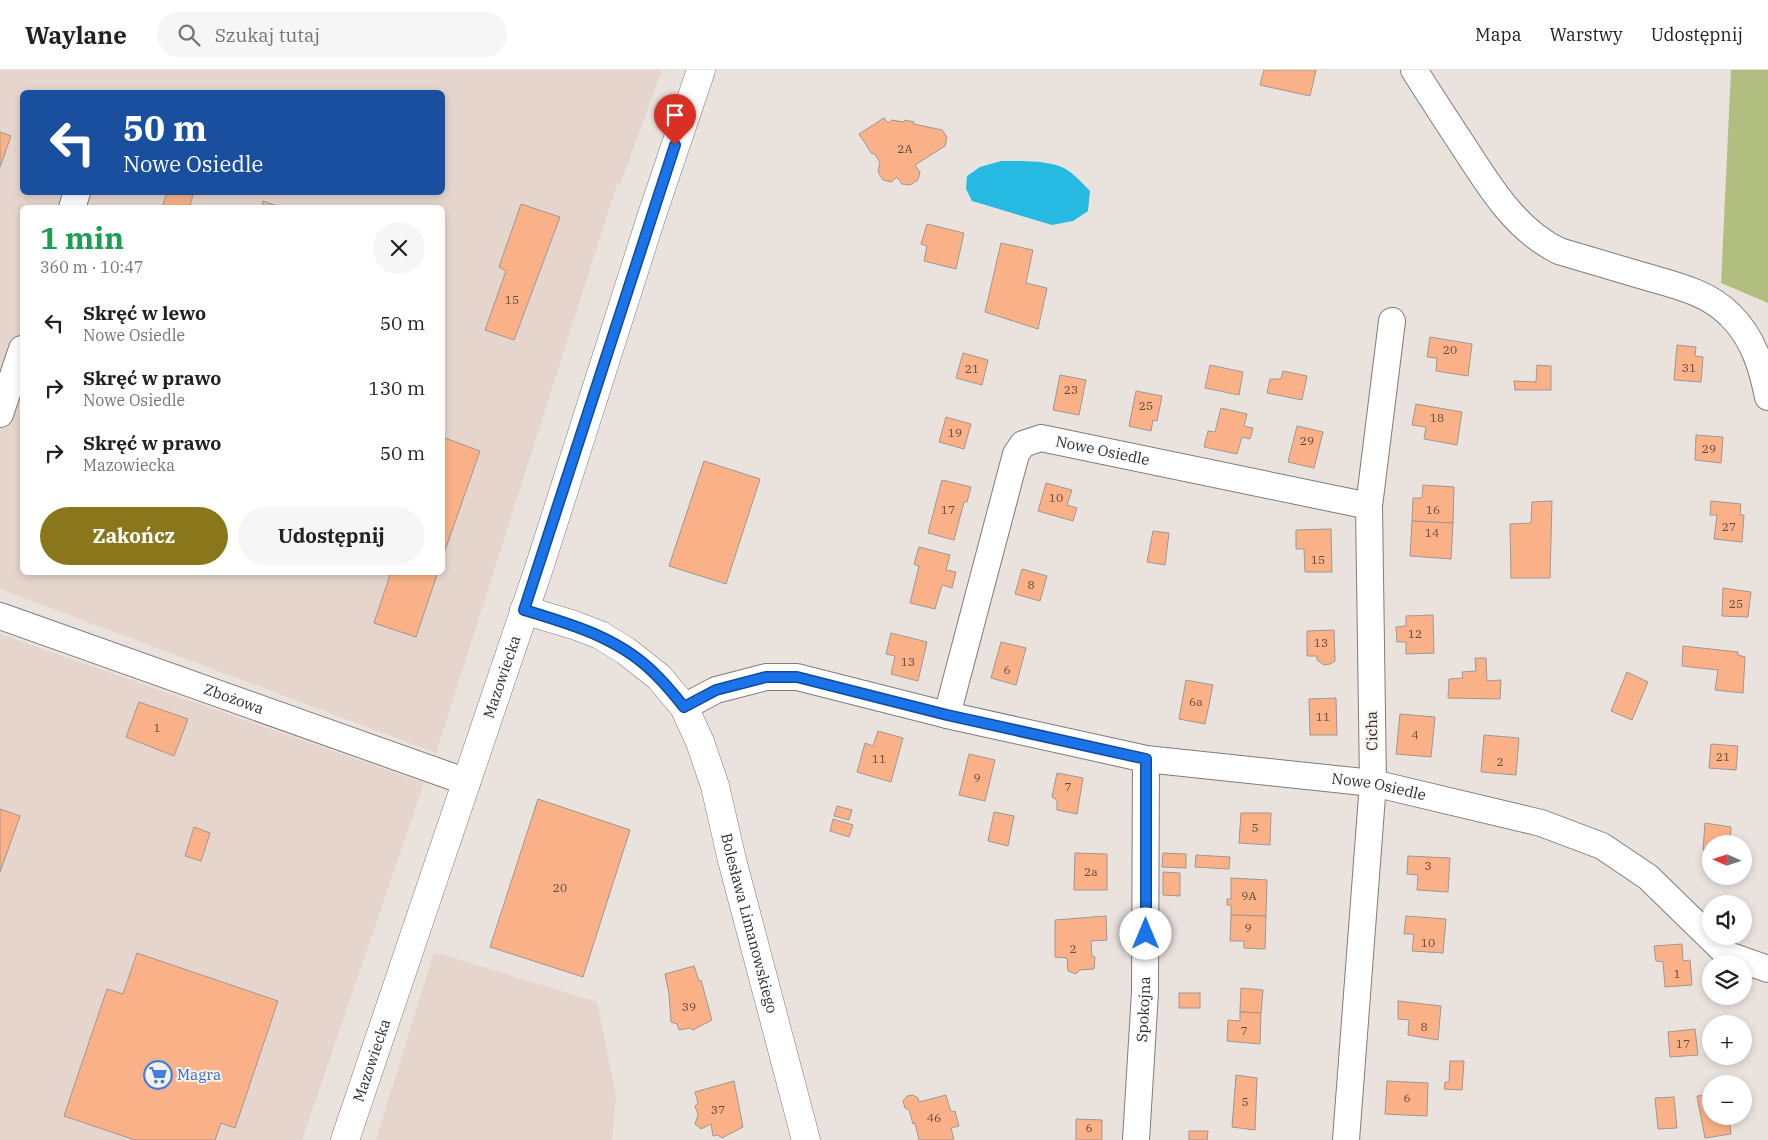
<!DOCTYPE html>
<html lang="pl">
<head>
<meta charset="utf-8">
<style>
	:root { --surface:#fff; --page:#f6f6f6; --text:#202124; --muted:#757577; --line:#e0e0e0; --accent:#8a771b }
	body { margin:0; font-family:"IBM Plex Serif",serif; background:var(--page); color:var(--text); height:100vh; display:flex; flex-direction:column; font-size:19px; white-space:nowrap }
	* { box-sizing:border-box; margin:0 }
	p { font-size:16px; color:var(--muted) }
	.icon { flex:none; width:28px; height:28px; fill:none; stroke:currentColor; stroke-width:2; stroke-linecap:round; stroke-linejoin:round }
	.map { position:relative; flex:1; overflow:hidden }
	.sheet { position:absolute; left:20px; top:135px; width:425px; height:370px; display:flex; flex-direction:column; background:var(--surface); border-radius:8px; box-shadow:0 2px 8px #0003 }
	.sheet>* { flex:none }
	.hud { position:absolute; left:20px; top:20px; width:425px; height:105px; border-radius:8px; box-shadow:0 2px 8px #0003; background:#1a4fa0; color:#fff; overflow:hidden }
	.needle { width:32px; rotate:273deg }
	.controls { position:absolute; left:1702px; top:765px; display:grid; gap:10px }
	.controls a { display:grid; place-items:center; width:50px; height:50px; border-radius:50%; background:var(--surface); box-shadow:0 2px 8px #0003; font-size:25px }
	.pin { position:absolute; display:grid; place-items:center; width:42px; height:42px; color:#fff; margin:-51px -21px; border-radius:50% 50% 50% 0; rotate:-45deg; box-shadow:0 0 5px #0007 }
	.pin .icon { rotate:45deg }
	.me { position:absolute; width:55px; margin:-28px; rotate:0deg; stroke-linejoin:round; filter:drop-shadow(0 0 4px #0008) }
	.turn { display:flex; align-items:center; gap:18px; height:105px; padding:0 20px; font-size:22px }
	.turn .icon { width:65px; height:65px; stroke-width:2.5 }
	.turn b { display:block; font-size:35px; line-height:42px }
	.round { display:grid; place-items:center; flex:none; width:52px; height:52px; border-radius:26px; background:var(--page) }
	.summary { display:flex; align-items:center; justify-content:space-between; height:85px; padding:0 20px }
	h1 { font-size:30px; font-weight:800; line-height:38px; color:#1e9e55 }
	.button { display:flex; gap:10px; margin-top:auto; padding:10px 20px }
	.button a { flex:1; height:58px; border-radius:30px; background:var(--accent); color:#fff; font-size:20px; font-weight:800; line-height:58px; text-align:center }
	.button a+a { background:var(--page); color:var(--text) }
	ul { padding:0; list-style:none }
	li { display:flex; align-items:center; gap:15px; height:65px; padding:0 20px }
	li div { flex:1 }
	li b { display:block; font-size:19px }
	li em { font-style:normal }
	header { display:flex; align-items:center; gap:30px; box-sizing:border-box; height:70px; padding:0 25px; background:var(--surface); border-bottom:1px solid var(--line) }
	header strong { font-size:24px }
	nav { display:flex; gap:28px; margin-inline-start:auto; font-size:18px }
	.search { width:350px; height:45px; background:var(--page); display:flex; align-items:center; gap:12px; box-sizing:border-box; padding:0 18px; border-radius:28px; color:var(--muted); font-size:19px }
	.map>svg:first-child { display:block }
</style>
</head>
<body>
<header>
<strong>Waylane</strong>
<div class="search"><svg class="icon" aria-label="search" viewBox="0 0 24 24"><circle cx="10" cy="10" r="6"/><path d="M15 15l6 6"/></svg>Szukaj tutaj</div>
<nav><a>Mapa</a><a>Warstwy</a><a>Udostępnij</a></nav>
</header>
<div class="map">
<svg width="1768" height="1070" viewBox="0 0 1768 1070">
	<rect width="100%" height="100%" fill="#eae2dd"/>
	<!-- built -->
	<g fill="#e5d5cd" fill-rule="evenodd">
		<path d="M0,0H662L620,115L617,114L436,683L0,519ZM22,22H442V122H22ZM22,138H442V502H22Z"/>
		<path d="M0,564L424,713L302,1070H0Z"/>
		<path d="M434,882L597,932L616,1026L612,1070H376Z"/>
	</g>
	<!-- green -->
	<path fill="#b1be80" d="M1731,0H1768V233L1721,213Z"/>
	<!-- water -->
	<path fill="#26bae3" d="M1001,91C1020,91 1041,90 1059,96C1071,100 1081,112 1090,121L1088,141L1073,151L1052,155L972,131L966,119L967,106L980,97Z"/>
	<!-- building -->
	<g fill="#fbb187" stroke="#9f9793">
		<path d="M1264,0H1316L1310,26L1260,15Z"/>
		<path d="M884,48L888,53L892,50L903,52L905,50L914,52V54L942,60L947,67L945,76L915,95L920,102L918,110L910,115L902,114L897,107L891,112L883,110L878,102L880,92L874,83L872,84L859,64Z"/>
		<path d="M0,62L11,66L0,97Z"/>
		<path d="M167,122H194L189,138H162Z"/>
		<path d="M263,131L283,138H261Z"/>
		<path d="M521,134L560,147L514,270L485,260L506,201L499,197Z"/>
		<path d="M927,154L964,163L956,199L924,191L927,176L921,174Z"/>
		<path d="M1001,173L1033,180L1026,213L1047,218L1038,259L985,242Z"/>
		<path d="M1430,267L1472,274L1468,306L1436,301L1437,288L1427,287Z"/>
		<path d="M1677,275L1696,277L1695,286L1703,287L1701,312L1674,310Z"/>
		<path d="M963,283L988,290L982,315L956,308Z"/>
		<path d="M1210,295L1243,302L1239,325L1205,318Z"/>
		<path d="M1537,295L1551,296V320H1515L1514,311L1536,312Z"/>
		<path d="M1283,301L1307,306L1302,330L1267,323L1270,309H1281Z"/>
		<path d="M1060,305L1086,310L1079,345L1053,340Z"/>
		<path d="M1136,321L1162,326L1157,351L1153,350L1151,361L1129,356Z"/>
		<path d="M1416,334L1462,342L1457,375L1424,369L1426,357L1412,355Z"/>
		<path d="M1221,338L1247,344L1244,356L1253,358L1250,369L1242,367L1237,384L1204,377L1208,361L1215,362Z"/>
		<path d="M946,347L971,354L964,379L939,372Z"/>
		<path d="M1297,356L1323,362L1314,398L1288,392Z"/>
		<path d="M1696,365L1723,367L1721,393L1695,390Z"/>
		<path d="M442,367L480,381L442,489Z"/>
		<path d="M704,391L760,409L726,514L669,496Z"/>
		<path d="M942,410L971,417L967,432H964L954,470L928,463Z"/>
		<path d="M1046,413L1072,420L1067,435L1077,438L1073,451L1038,441Z"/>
		<path d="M1423,415L1454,417L1453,453L1412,451L1413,428H1422Z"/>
		<path d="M1552,431L1550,508H1511L1510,454L1531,453L1532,432Z"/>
		<path d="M1711,431L1741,434L1740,445H1744L1742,472L1714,469L1717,445H1710Z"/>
		<path d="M1412,451L1453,453L1451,489L1410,486Z"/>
		<path d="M1331,459L1332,502H1305L1304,479H1296V460Z"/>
		<path d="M1153,461L1169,463L1165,495L1147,492Z"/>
		<path d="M919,477L950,485L946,500L956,502L952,518L942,515L935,539L910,533L919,496L914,494Z"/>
		<path d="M1022,499L1047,506L1040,531L1015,524Z"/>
		<path d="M391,502H438L416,567L374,553Z"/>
		<path d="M1723,518L1751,522L1748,547L1722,546Z"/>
		<path d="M1433,545L1434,583L1406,584V572H1397L1396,557L1406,556V546Z"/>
		<path d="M1334,560L1335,591L1330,594L1324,595L1317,590V586H1307V561Z"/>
		<path d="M891,563L927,572L918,611L891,604L895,586L886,584Z"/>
		<path d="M1001,572L1026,578L1016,615L991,608Z"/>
		<path d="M1683,576L1738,582V585L1745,587L1743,623L1715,620L1718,600L1682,596Z"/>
		<path d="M1475,588H1486L1487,611L1501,610L1500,629L1448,628L1449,609L1463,608L1462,602L1476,601Z"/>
		<path d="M1627,602L1648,612L1632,650L1611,641Z"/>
		<path d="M1186,610L1213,615L1205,654L1179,649Z"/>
		<path d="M1336,628L1337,665H1310L1309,629Z"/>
		<path d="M139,632L188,649L174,686L126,667Z"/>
		<path d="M1400,644L1435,647L1431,687L1396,684Z"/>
		<path d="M878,661L903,668L891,712L857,702L865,673L873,676Z"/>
		<path d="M1484,665L1519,668L1516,705L1481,702Z"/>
		<path d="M1711,674L1738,676L1736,700L1709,698Z"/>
		<path d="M969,684L995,690L985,731L959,725Z"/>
		<path d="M1057,703L1083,708L1077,744L1057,740V730L1052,727Z"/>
		<path d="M538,729L630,760L583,907L490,877Z"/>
		<path d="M837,736L852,740L849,750L834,746Z"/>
		<path d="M0,739L20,746L0,802Z"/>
		<path d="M994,742L1014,746L1008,776L988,771Z"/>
		<path d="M1241,743H1271L1270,775L1239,773Z"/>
		<path d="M833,749L853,755L849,767L830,761Z"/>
		<path d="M1705,753L1731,757L1730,774H1711V780H1703Z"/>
		<path d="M194,757L210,763L201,791L185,786Z"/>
		<path d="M1075,783L1107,784V820H1074Z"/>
		<path d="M1163,783L1186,784V798L1162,797Z"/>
		<path d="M1196,785L1230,787L1229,799L1195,797Z"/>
		<path d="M1408,786L1450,788L1448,822L1417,820L1418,805L1407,804Z"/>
		<path d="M1163,802L1180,803V826L1163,825Z"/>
		<path d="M1231,808L1267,810L1266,846L1231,845V835H1227V829H1231Z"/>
		<path d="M1231,845L1266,846L1265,879L1244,878V871H1230Z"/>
		<path d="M1106,846L1107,870L1091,871L1092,886L1095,887L1094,899L1080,900L1076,904L1068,901L1067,888L1055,887V850Z"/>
		<path d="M1406,846L1446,849L1443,883L1412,881L1414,864H1404Z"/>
		<path d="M1682,874L1683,891L1690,890L1692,915L1665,917L1663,892L1656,891L1654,876Z"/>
		<path d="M137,883L278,931L235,1058L221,1053L215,1070H135L64,1046L107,919L123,924Z"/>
		<path d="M694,896L699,911L701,910L712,950L693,960L690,958L679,960L677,954L671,952L669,924L665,904Z"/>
		<path d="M1241,918L1263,920L1261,943L1240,942Z"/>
		<rect x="1179" y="923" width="21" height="15"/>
		<path d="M1398,931L1441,936L1438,970L1408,965L1409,950L1398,949Z"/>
		<path d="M1240,942L1261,943L1260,974L1227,971L1228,950L1240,951Z"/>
		<path d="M1695,959L1698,985L1670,987L1668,962Z"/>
		<path d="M1450,991H1464L1462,1020L1444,1019L1445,1012H1449Z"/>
		<path d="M1236,1005L1257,1008L1255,1060L1232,1057Z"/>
		<path d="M734,1011L743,1057L722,1068L718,1065L713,1066L711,1054L701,1059L695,1054L698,1045L695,1036L698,1033L695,1022Z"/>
		<path d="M1387,1011L1428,1013L1427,1046L1385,1044Z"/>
		<path d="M913,1025L918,1028L919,1032L946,1025L951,1042L955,1041L959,1056L951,1058L954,1070H919L915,1053L913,1054L909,1040L905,1038L903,1031L907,1026Z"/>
		<path d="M1711,1025V1046H1729L1731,1064L1705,1068L1697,1026Z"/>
		<path d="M1674,1027L1677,1058L1658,1059L1655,1028Z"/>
		<path d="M1076,1049L1102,1050V1070H1076Z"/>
		<path d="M1189,1061H1208L1207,1070H1189Z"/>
	</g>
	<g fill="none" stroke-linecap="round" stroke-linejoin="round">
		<defs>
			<g id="street">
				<path d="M1414,0C1430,25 1446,50 1462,74C1488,114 1514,159 1559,181C1586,189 1613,197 1640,205C1670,214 1707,221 1730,245C1753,267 1762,297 1768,327"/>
				<path d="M72,138L77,122"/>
				<path d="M0,344L22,279"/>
				<path id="s1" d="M0,546L467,712"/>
				<path id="s2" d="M684,637L716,620L766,607H797L947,645L1146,689L1373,713L1541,753L1602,776L1648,807L1728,885L1768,899"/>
				<path id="s3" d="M947,645L1016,384L1023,374L1041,368L1369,436"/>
				<path id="s4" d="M1136,1070L1145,922L1146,689"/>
				<path d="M1346,1070L1373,713L1369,436L1392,251"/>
			</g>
			<g id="secondary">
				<path id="s5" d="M524,540L574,555L600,565L626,581L659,607L684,637L700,672L715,716L732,790L806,1070"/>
				<path id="s6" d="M345,1070L540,495L651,148L701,0"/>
			</g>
		</defs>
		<!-- street casing -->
		<use href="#street" stroke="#837b77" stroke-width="28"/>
		<!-- secondary casing -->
		<use href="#secondary" stroke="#837b77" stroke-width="29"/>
		<!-- street -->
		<use href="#street" stroke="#fff" stroke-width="26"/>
		<!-- secondary -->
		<use href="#secondary" stroke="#fff" stroke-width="28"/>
	</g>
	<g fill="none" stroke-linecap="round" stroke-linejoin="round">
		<defs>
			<path id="route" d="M675,75L524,540C574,555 623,569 659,608C668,617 676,627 684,637L716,620L766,607H797L947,645L1146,689V864"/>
		</defs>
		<!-- route casing -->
		<use href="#route" stroke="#114b97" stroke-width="12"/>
		<!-- route -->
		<use href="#route" stroke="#1a73e8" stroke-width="9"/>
	</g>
	<!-- icons -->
	<defs>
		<symbol id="supermarket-ring" viewBox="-11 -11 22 22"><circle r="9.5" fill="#f7efea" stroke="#3f7fe0" stroke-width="1.5"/><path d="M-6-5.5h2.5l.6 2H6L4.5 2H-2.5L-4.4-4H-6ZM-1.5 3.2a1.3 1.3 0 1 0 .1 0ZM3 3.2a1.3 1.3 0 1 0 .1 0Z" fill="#3f7fe0"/></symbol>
	</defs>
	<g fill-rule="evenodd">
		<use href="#supermarket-ring" x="142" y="989" width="32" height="32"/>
	</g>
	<g text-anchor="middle" stroke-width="4" stroke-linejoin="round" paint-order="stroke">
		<!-- number labels -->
		<g font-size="12" fill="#614c41">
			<text x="905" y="83">2A</text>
			<text x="512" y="234">15</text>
			<text x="1450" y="284">20</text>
			<text x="1689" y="302">31</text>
			<text x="972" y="303">21</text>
			<text x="1071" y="324">23</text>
			<text x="1146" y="340">25</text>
			<text x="1437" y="352">18</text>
			<text x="955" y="367">19</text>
			<text x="1307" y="375">29</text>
			<text x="1709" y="383">29</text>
			<text x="1056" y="432">10</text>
			<text x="948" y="444">17</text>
			<text x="1433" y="444">16</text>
			<text x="1729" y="461">27</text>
			<text x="1432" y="467">14</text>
			<text x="1318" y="494">15</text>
			<text x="1031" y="519">8</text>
			<text x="1736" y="538">25</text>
			<text x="1415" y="568">12</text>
			<text x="1321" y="577">13</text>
			<text x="908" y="596">13</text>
			<text x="1007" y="604">6</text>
			<text x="1196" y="636">6a</text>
			<text x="1323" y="651">11</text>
			<text x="157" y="662">1</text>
			<text x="1415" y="669">4</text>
			<text x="1723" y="691">21</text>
			<text x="879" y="693">11</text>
			<text x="1500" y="696">2</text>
			<text x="977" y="712">9</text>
			<text x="1068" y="721">7</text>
			<text x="1255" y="762">5</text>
			<text x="1428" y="800">3</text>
			<text x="1091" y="806">2a</text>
			<text x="560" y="822">20</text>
			<text x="1249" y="830">9A</text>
			<text x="1248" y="862">9</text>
			<text x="1428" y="877">10</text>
			<text x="1073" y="883">2</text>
			<text x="1677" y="908">1</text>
			<text x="689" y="941">39</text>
			<text x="1424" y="961">8</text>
			<text x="1244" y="965">7</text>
			<text x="1683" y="978">17</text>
			<text x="1407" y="1032">6</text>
			<text x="1245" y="1036">5</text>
			<text x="718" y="1044">37</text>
			<text x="934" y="1052">46</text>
			<text x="1089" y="1062">6</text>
		</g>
		<!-- street labels -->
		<g font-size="15" fill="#2e2b2a" stroke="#f7efea">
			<text dy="5" stroke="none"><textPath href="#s3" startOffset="364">Nowe Osiedle</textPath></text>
			<text dy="5" stroke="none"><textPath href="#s6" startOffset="489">Mazowiecka</textPath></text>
			<text dy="5" stroke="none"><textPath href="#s1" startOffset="248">Zbożowa</textPath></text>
			<text transform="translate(1372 661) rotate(-91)" y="5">Cicha</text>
			<text dy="5" stroke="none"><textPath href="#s2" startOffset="712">Nowe Osiedle</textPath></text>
			<text dy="5" stroke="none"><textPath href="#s5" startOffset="418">Bolesława Limanowskiego</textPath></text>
			<text dy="5" stroke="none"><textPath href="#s4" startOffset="131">Spokojna</textPath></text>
			<text dy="5" stroke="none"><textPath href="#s6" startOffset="84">Mazowiecka</textPath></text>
		</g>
		<!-- shop labels -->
		<g font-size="15" fill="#366cbe" stroke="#f7efea" text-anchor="start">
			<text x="177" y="1010">Magra</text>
		</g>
	</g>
</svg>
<div class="controls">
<a><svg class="needle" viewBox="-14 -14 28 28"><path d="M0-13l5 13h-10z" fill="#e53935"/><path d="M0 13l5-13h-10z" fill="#757577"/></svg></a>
<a><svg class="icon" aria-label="sound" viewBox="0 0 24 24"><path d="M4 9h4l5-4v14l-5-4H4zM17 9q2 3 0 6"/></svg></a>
<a><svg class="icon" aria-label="layers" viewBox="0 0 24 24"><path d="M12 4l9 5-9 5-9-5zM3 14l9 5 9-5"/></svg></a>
<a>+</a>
<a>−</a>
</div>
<div class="pin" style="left:675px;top:75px;background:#d93025"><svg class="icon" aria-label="arrive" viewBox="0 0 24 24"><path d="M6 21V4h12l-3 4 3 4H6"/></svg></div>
<svg class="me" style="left:1146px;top:864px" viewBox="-20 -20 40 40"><circle r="19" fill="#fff"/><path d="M0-13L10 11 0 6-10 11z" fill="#1a73e8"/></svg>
<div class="hud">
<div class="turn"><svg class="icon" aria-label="left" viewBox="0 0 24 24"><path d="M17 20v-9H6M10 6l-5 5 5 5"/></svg><div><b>50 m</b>Nowe Osiedle</div></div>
</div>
<section class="sheet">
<div class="summary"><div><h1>1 min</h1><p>360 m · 10:47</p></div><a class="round"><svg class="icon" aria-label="close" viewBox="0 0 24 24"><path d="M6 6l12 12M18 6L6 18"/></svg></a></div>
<ul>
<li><svg class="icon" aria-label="left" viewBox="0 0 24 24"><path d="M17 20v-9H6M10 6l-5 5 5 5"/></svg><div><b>Skręć w lewo</b><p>Nowe Osiedle</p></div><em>50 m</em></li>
<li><svg class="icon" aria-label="right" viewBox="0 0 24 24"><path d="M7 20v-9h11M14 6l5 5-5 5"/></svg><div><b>Skręć w prawo</b><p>Nowe Osiedle</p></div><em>130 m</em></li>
<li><svg class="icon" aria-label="right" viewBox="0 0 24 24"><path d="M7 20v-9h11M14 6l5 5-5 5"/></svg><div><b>Skręć w prawo</b><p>Mazowiecka</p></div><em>50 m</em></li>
</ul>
<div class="button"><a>Zakończ</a><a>Udostępnij</a></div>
</section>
</div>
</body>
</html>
